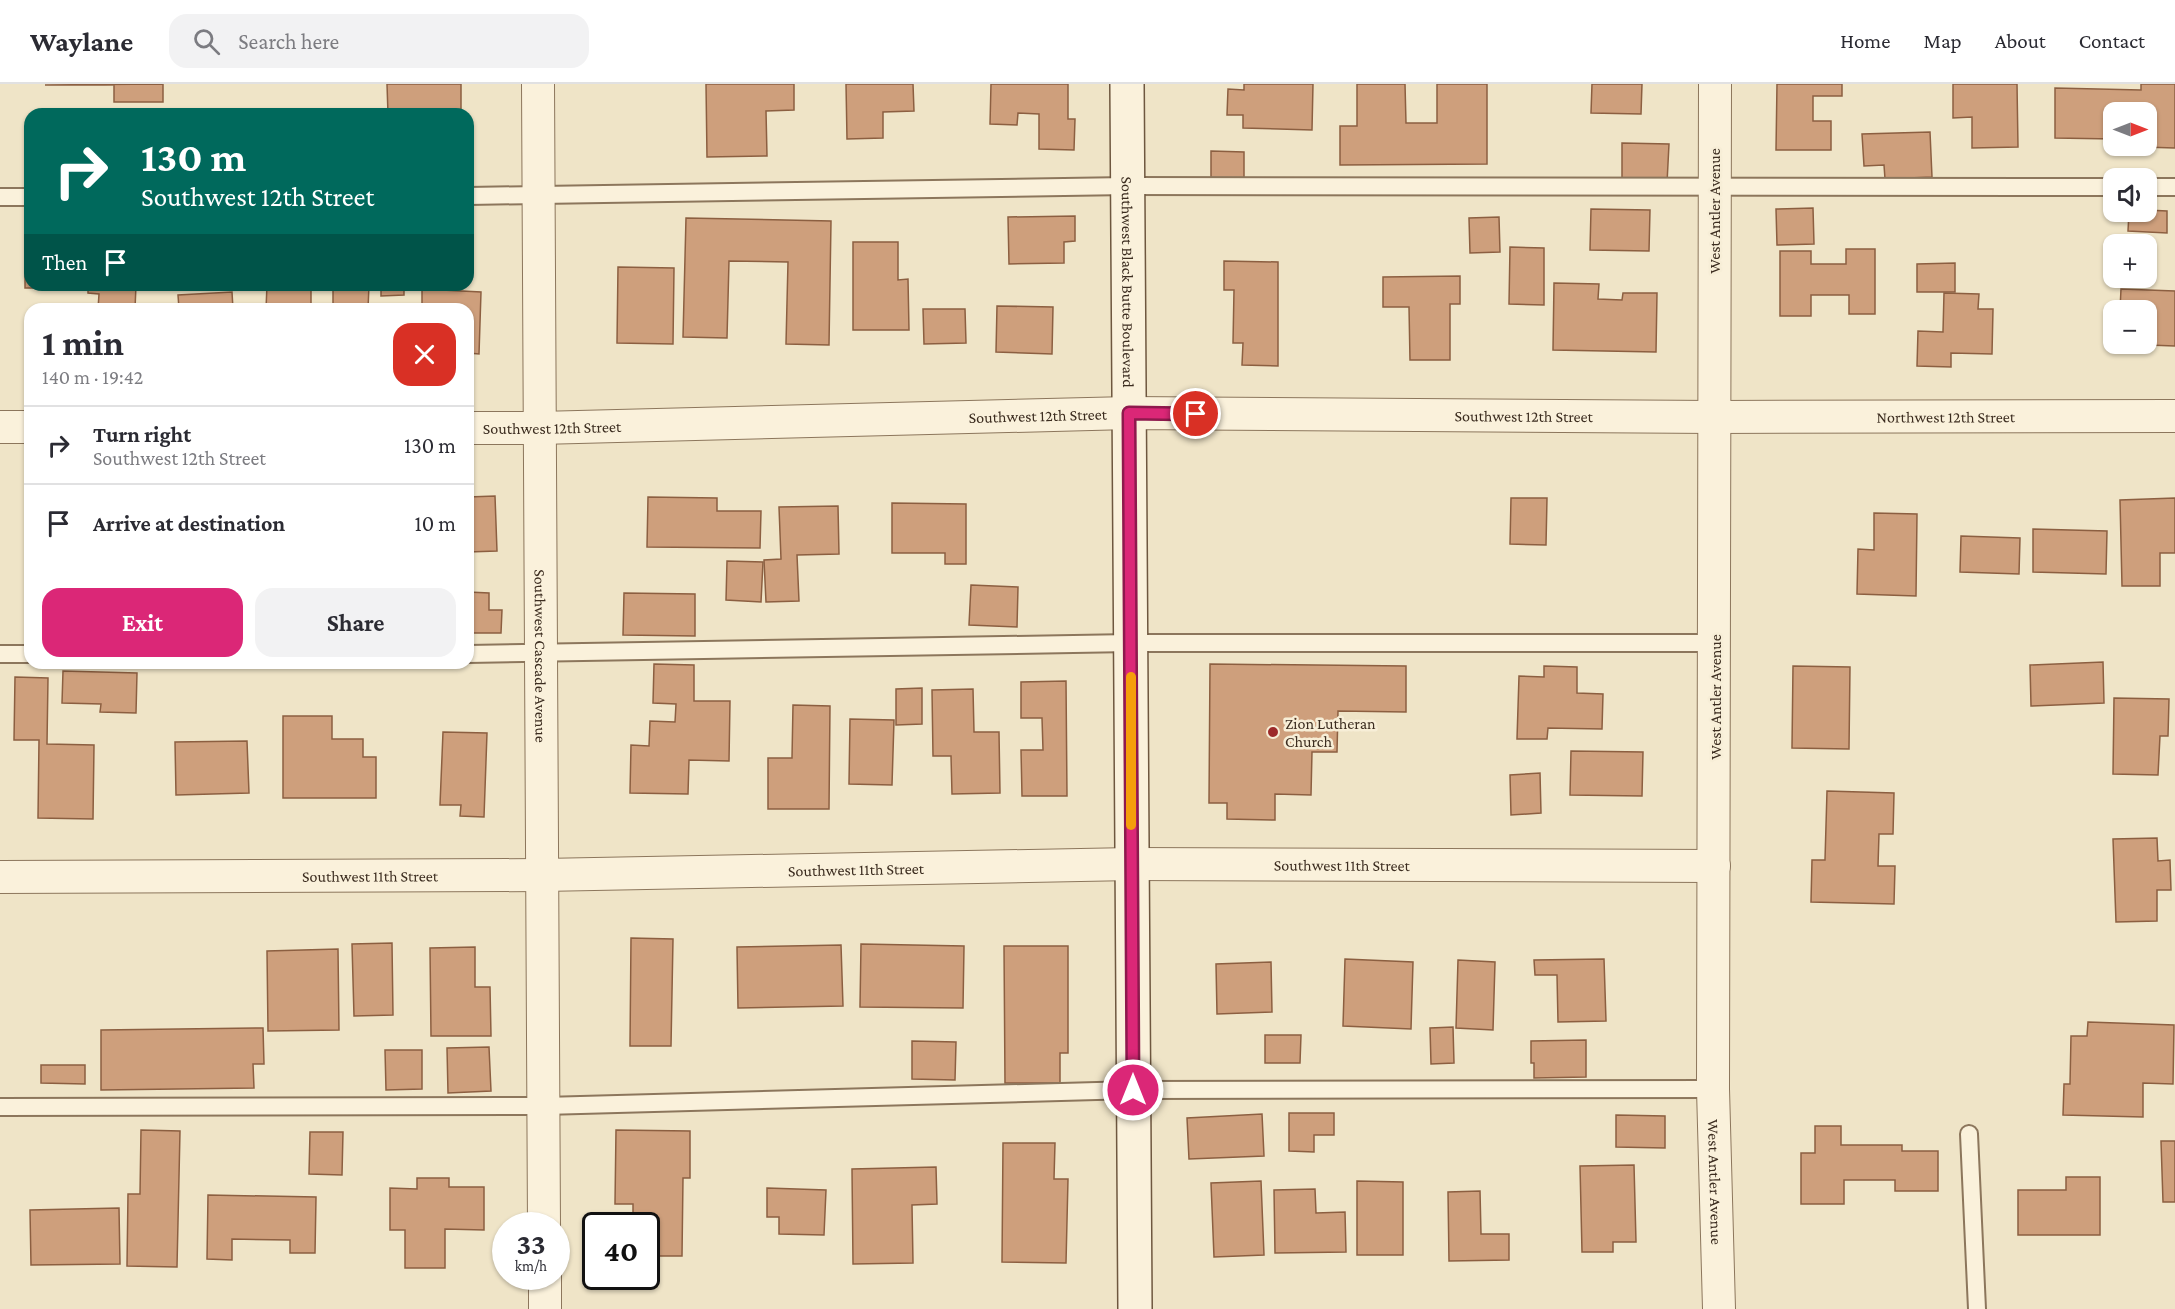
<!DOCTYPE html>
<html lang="en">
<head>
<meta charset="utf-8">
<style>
	:root { --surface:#fff; --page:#f2f2f3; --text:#2b2b33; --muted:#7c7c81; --line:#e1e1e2; --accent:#db2777 }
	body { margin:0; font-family:"Crimson Pro",serif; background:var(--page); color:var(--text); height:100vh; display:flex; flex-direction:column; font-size:22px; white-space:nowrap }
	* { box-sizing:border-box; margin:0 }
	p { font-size:20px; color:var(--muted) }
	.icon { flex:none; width:33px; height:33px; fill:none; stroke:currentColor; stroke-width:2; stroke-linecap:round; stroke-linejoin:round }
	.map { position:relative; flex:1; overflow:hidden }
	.details { position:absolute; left:24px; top:219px; width:450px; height:366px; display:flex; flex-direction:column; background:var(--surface); border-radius:18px; box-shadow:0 2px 4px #0004 }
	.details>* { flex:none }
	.top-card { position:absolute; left:24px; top:24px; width:450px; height:183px; border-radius:18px; box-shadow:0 2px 4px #0004; background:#00695c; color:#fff; overflow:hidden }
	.needle { width:39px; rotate:90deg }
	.tools { position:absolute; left:2103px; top:18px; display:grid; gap:12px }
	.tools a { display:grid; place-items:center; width:54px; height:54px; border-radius:12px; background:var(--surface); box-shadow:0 2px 4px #0004; font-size:30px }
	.speed { position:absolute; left:492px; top:1128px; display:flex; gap:12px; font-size:30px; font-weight:700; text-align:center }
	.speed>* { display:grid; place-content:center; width:78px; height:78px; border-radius:50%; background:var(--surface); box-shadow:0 2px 4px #0004; line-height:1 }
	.speed small { font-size:15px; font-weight:400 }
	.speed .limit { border:3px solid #111; border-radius:9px; background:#fff; color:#111 }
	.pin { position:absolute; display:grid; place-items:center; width:51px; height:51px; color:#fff; margin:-26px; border:3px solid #fff; border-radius:50%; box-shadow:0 2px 6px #0007 }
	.me { position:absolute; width:66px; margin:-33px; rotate:0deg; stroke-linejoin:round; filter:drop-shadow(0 0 4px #0008) }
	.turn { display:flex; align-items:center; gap:21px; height:126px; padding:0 18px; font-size:27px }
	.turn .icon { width:78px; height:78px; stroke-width:2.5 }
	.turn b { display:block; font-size:42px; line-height:51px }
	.then { display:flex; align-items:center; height:57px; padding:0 18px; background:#0003; gap:12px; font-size:22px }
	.round { display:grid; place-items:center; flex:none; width:63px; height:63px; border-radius:18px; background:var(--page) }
	.summary { display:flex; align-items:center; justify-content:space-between; height:102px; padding:0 18px }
	h1 { font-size:36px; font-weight:700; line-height:45px }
	.button { display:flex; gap:12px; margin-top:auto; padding:12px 18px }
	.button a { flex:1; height:69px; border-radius:18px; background:var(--accent); color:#fff; font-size:24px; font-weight:700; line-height:69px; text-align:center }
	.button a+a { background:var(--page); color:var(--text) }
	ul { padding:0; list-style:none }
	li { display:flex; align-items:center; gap:18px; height:78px; padding:0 18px; border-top:2px solid var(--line) }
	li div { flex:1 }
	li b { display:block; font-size:22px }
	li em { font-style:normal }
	header { display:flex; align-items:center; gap:36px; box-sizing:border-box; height:84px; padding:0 30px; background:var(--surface); border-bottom:2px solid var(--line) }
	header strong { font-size:28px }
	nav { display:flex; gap:33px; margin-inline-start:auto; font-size:21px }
	.search { width:420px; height:54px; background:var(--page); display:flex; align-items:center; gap:15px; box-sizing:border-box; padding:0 21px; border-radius:18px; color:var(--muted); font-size:22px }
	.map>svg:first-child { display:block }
</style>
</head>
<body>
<header>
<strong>Waylane</strong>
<div class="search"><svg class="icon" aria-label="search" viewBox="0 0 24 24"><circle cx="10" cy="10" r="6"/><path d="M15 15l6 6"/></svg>Search here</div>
<nav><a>Home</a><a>Map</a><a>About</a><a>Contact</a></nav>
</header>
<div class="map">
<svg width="2175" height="1225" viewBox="0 0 2175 1225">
	<rect width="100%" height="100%" fill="#efe4c7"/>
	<!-- building -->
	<g fill="#ce9f7c" stroke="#8c5f41" stroke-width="1.5">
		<path d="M163,0V18H114V1H45Z"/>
		<path d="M387,0H461V28L388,30Z"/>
		<path d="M706,0H794V26L766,27L767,72L707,73Z"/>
		<path d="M846,0H913L914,27L883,28V54L847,55Z"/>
		<path d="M991,0H1068V35H1075L1074,66L1039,65V30L1018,29L1017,41L990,40Z"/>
		<path d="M1244,0H1313L1312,46L1243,44V31H1227L1228,5L1244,6Z"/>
		<path d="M1357,0H1405L1406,39H1437V0H1487V80L1340,81V42H1357Z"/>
		<path d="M1592,0H1642L1641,30L1591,29Z"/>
		<path d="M1777,0H1842V12H1813V37H1831V66H1776Z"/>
		<path d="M1953,0H2017L2018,63L1972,64V33L1953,34Z"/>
		<path d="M2141,0H2175V64L2143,63V62H2146V28H2114V55L2055,54V4L2141,6Z"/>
		<path d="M1930,48L1932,93L1885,95L1884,81L1864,82L1862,50Z"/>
		<path d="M1622,59L1669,60L1667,99L1622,98Z"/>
		<path d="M1211,67L1244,68V95H1211Z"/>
		<path d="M1813,124L1814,160L1777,161L1776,125Z"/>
		<path d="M1591,125L1650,126L1649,167L1590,166Z"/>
		<path d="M2146,126L2167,127V149L2128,147L2129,128Z"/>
		<path d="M1075,132V157L1064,158V179L1009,180L1008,133Z"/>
		<path d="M1499,133L1500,168L1470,169L1469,134Z"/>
		<path d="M686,134L831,137L829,261L786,260L788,178L729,177L727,254L683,253Z"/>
		<path d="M25,137H30V201H48V204H25Z"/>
		<path d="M853,158H898V196L908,195L909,246H853Z"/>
		<path d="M1510,163L1544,164V221L1509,220Z"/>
		<path d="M1846,165H1875V230H1849V211H1811V232H1780V167H1811V180H1846Z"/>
		<path d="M1224,177L1278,178V282L1242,281L1243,259H1233L1234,206H1224Z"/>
		<path d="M1955,179V208H1917V180Z"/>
		<path d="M618,183L674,184L673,260L617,259Z"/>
		<path d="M1460,192V220H1450V276H1410L1409,223H1383V193Z"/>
		<path d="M1554,199L1599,200L1598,215L1622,216L1623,209H1657L1656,268L1553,266Z"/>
		<path d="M88,201H136L135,225H98L99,210L88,209Z"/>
		<path d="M267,201H311V225H266Z"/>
		<path d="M333,201H369L368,225H333Z"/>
		<path d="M381,201H404V211L381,212Z"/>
		<path d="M422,205L481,208L479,270L468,269V225H422Z"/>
		<path d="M2121,205L2175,207V262L2121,260H2146V226H2114V243H2104L2105,225L2120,226Z"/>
		<path d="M232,208L233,225H179L178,211Z"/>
		<path d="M1944,209L1979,210L1978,225H1993L1992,270L1951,269V283L1917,282L1918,247L1943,248Z"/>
		<path d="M997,222L1053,223L1052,270L996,268Z"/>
		<path d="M923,225H965L966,259L924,260Z"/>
		<path d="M495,412L497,467L468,468V413Z"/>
		<path d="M648,413L717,414V427H761L760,464L647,463Z"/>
		<path d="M1511,414H1547L1546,461L1510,460Z"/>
		<path d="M2175,414V469H2160V502H2122L2120,416Z"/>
		<path d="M892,419L966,420V480H945V469H892Z"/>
		<path d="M838,422L839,470L797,471L799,517L766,518L764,476L781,475L779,423Z"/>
		<path d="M1874,429L1917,430L1916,512L1857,510L1858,465L1874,466Z"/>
		<path d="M2033,445L2107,447L2106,490L2033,488Z"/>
		<path d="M1961,452L2020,454L2019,490L1960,488Z"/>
		<path d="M727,477L763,478L761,518L726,516Z"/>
		<path d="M971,501L1018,503L1017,543L969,541Z"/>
		<path d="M468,508L489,509V526H502L501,549H468Z"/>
		<path d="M624,509L695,510V552L623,551Z"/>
		<path d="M2103,578L2104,619L2031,622L2030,581Z"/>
		<path d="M654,580L694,581V617H730L729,677L689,676L688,710L630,709L631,661L649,662L650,637L675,638L676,620L653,619Z"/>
		<path d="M1210,580L1406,582V628L1338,627L1337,668H1312L1311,711L1275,710V736L1227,735V719H1209Z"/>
		<path d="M1544,582L1577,583V609L1603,610L1602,645L1548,644L1547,655H1517L1519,592L1544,593Z"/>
		<path d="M1793,582L1850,583L1849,665L1792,664Z"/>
		<path d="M63,587L137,589L136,629L100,628L101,620L62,619Z"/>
		<path d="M15,593L48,594L47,660L94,661L93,735L38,734L39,656H14Z"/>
		<path d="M1066,597L1067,712H1022L1021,666H1043L1042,634H1021V598Z"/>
		<path d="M922,604V640L896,641V605Z"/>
		<path d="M973,605L974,648H999L1000,709L952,710L951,672H933L932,606Z"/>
		<path d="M2114,614L2169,615L2168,652H2160L2158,691L2113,690Z"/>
		<path d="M793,621L830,622L829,725H768V674H792Z"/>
		<path d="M283,632H332V655H363V673H376V714H283Z"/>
		<path d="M850,635L894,636L892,701L849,700Z"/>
		<path d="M443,648L487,649L484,733L460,732L461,721H440Z"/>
		<path d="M247,657L249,709L176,711L175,658Z"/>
		<path d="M1571,667L1643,668L1642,712L1570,711Z"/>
		<path d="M1540,689L1541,729L1511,731L1510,691Z"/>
		<path d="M1827,707L1894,709L1893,750H1879L1878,782H1895L1894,820L1811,818L1812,776H1825Z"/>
		<path d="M2157,754L2158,777L2170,776L2171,806H2157V837L2116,838L2113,755Z"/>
		<path d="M631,854L673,855L671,962H630Z"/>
		<path d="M392,859L393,931L354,932L352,860Z"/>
		<path d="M861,860L964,862L963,924L860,923Z"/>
		<path d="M841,861L843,922L738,924L737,863Z"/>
		<path d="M1004,862H1068V969H1060V999H1005Z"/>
		<path d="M475,863V903H490L491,952H431L430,864Z"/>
		<path d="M338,865L339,946L268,947L267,867Z"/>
		<path d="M1345,875L1413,878L1411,945L1343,942Z"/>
		<path d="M1604,875L1606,937L1558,938L1557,891H1535L1534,876Z"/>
		<path d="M1458,876L1495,878L1493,946L1456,944Z"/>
		<path d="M1271,878L1272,928L1217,930L1216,880Z"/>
		<path d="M2088,938L2174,941L2173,1000L2143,999V1033L2063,1031L2064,1000H2070L2071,952H2087Z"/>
		<path d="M1453,943L1454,979L1431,980L1430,944Z"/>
		<path d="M263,944L264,980H253L254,1004L101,1006V946Z"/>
		<path d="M1265,951H1301L1300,979H1265Z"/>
		<path d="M1586,956V993L1534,994V979H1531V957Z"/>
		<path d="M912,957L956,958L955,996L912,995Z"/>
		<path d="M489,963L491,1007L448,1009L447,964Z"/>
		<path d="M385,966H422V1005L386,1006Z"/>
		<path d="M41,981H85V1000L41,999Z"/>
		<path d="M1289,1029H1334V1051H1314V1068L1289,1067Z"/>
		<path d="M1262,1030L1264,1072L1189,1075L1187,1034Z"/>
		<path d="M1616,1031L1665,1032V1064L1616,1063Z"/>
		<path d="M1815,1042H1841V1061H1902V1067H1938V1107H1895V1096H1844V1120H1801V1069H1815Z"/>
		<path d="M141,1046L180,1047L177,1183L127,1182L128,1110H140Z"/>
		<path d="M616,1046L690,1047V1094H683L682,1172H646V1142H633V1120H615Z"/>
		<path d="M310,1048H343L342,1091L309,1090Z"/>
		<path d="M2161,1057H2175V1118H2163Z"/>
		<path d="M1003,1059H1055L1054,1095H1068L1066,1179L1002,1178Z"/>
		<path d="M1634,1081L1636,1158H1613V1168H1582L1580,1082Z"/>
		<path d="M936,1083L937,1120L912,1121L913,1179L853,1180L852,1085Z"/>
		<path d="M2066,1093H2100V1151H2018V1106H2066Z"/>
		<path d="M417,1094H449V1103H484V1146L445,1145V1184H405V1146H390V1104L417,1105Z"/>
		<path d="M1261,1097L1264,1171L1214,1173L1211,1099Z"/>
		<path d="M1357,1097L1403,1098V1171H1357Z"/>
		<path d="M767,1104L826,1106L824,1151L779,1150V1133H767Z"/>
		<path d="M1315,1105L1316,1129L1345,1128L1346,1168L1275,1169L1274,1106Z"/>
		<path d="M1480,1107L1481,1150H1509V1176L1449,1177L1448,1108Z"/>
		<path d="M208,1111L316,1113L315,1169H290V1156L232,1155V1176L207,1175Z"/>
		<path d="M119,1124L120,1180L31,1181L30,1126Z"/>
	</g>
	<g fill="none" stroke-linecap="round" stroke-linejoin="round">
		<defs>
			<g id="lane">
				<path d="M2146,103H2175"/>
				<path d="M468,112L1128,102L2114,103"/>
				<path d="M0,113H30"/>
				<path d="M0,570H30"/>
				<path d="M468,570L1131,559H1715"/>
				<path d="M0,1023L544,1022L1133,1006L1713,1005"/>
				<path d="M1969,1050L1977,1225"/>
			</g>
			<g id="street">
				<path id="s1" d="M538,0L544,1142"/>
				<path id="s2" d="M1715,0L1713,1005L1719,1225"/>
				<path d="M0,343H30"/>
				<path id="s3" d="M468,344H539L1129,329L1715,333L2175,332"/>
				<path id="s4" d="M0,793L542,791L1132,780L1714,782"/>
				<path d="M545,1192V1225"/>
			</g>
			<g id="secondary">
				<path id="s5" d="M1127,0L1135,1225"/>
			</g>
		</defs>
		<!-- lane casing -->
		<use href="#lane" stroke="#8c765c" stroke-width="20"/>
		<!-- street casing -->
		<use href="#street" stroke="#8c765c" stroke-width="34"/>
		<!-- secondary casing -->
		<use href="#secondary" stroke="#6e573f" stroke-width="36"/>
		<!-- lane -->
		<use href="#lane" stroke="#faf1db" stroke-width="16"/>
		<!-- street -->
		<use href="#street" stroke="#faf1db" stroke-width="32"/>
		<!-- secondary -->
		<use href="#secondary" stroke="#faf1db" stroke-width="33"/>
	</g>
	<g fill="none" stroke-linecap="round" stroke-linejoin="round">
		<defs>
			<path id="route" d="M1133,1006L1129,329L1196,330"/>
		</defs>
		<!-- route casing -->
		<use href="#route" stroke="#8e194d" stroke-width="15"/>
		<!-- route -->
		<use href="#route" stroke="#db2777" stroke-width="10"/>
		<!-- slow -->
		<path stroke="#f59e0b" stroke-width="10" d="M1131,593V741"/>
	</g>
	<!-- markers -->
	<circle fill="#9c2a2a" stroke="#f7eed7" stroke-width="2" cx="1273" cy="648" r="6"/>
	<g text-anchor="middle" stroke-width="5" stroke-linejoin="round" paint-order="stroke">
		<!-- street labels -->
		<g font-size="16" fill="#3c2d20" stroke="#f7eed7">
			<text transform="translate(1714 127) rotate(-90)" y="6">West Antler Avenue</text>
			<text dy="6" stroke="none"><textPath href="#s5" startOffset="198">Southwest Black Butte Boulevard</textPath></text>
			<text dy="6" stroke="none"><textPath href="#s3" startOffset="570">Southwest 12th Street</textPath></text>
			<text dy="6" stroke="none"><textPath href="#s3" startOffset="1056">Southwest 12th Street</textPath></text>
			<text dy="6" stroke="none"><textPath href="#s3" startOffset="1478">Northwest 12th Street</textPath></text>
			<text dy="6" stroke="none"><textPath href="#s3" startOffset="84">Southwest 12th Street</textPath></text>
			<text dy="6" stroke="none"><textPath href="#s1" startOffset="572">Southwest Cascade Avenue</textPath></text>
			<text transform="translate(1715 613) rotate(-90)" y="6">West Antler Avenue</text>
			<text dy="6" stroke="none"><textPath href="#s4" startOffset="1342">Southwest 11th Street</textPath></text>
			<text dy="6" stroke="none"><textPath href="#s4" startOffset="856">Southwest 11th Street</textPath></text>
			<text dy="6" stroke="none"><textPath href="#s4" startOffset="370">Southwest 11th Street</textPath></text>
			<text dy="6" stroke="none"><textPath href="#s2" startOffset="1098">West Antler Avenue</textPath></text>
		</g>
		<!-- poi labels -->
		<g font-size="16" fill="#3c2d20" stroke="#f7eed7" text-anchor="start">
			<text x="1285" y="645">Zion Lutheran<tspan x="1285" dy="18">Church</tspan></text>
		</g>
	</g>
</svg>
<div class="tools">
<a><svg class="needle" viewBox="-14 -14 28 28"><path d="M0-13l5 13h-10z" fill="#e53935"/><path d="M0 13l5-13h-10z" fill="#7c7c81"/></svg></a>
<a><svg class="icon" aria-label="sound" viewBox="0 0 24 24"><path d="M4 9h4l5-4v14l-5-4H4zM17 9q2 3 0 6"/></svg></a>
<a>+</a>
<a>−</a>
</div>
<div class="speed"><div>33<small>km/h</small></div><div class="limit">40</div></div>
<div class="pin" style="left:1196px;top:330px;background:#d93025"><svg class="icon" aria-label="arrive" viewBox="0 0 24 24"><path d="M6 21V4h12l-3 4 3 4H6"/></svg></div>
<svg class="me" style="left:1133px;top:1006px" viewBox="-20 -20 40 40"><circle r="17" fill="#db2777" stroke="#fff" stroke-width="3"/><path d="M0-11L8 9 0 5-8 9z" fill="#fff"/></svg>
<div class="top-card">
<div class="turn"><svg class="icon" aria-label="right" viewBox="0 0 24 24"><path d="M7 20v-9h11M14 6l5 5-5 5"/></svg><div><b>130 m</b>Southwest 12th Street</div></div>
<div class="then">Then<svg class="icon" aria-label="arrive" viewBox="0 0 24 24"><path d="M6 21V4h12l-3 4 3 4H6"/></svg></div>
</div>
<section class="details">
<div class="summary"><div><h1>1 min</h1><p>140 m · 19:42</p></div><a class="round" style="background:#d93025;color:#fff"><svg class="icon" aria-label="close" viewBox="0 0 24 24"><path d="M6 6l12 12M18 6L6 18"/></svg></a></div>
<ul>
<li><svg class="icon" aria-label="right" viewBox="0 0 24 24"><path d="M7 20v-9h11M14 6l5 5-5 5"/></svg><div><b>Turn right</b><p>Southwest 12th Street</p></div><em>130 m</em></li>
<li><svg class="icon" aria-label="arrive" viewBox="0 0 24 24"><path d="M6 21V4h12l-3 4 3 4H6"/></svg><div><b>Arrive at destination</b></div><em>10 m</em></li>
</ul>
<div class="button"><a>Exit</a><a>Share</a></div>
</section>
</div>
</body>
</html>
